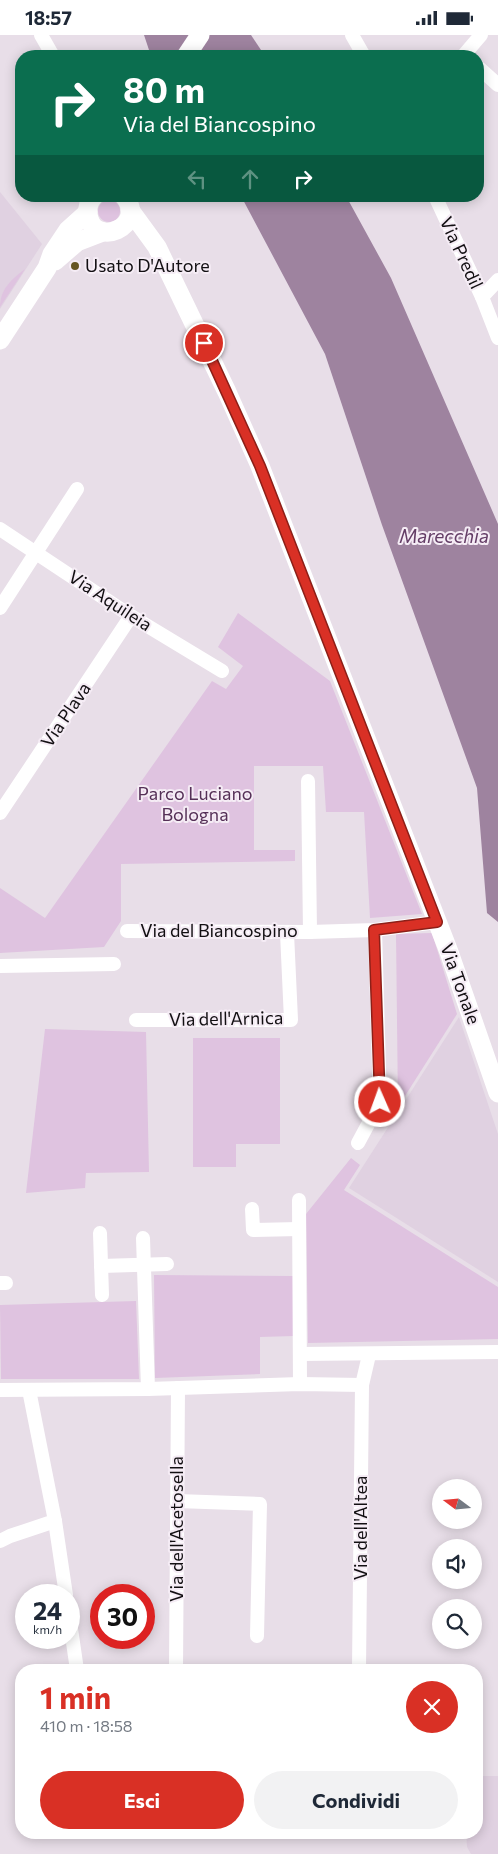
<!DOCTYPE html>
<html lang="it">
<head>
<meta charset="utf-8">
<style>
	:root { --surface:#fff; --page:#f2f2f3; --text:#1f2937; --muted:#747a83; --accent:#d93025 }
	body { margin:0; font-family:Commissioner,sans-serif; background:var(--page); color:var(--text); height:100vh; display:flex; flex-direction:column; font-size:19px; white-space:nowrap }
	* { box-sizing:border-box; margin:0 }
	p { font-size:16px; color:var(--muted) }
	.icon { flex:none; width:28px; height:28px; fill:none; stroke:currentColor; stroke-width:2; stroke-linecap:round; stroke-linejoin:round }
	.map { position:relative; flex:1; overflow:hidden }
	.panel { position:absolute; left:15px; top:1629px; width:468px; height:175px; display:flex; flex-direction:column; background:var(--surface); border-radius:20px; box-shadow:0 2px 12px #0003 }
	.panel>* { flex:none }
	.banner { position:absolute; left:15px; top:15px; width:469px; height:152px; border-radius:20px; box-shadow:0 2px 12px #0003; background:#0b6e4f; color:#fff; overflow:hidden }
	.needle { width:32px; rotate:286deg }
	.fabs { position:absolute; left:432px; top:1444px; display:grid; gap:10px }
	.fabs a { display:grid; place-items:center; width:50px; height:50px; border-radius:50%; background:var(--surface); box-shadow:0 2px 12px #0003; font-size:25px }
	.speed { position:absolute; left:15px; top:1549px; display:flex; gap:10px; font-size:25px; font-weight:700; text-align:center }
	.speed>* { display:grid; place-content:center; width:65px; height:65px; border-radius:50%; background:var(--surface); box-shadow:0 2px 12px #0003; line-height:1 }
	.speed small { font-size:12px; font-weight:400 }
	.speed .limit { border:8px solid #d22; background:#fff; color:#111 }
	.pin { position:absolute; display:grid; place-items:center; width:42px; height:42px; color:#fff; margin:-21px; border:2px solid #fff; border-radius:50%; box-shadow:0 1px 5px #0007 }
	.me { position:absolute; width:55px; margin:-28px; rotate:358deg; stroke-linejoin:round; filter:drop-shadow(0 0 4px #0008) }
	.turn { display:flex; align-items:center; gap:18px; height:105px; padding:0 25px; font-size:22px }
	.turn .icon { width:65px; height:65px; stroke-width:2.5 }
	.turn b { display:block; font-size:35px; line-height:42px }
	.lanes { display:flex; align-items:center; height:48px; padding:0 25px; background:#0003; justify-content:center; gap:25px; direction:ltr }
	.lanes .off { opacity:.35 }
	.round { display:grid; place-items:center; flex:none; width:52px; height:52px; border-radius:26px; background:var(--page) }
	.summary { display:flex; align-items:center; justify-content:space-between; height:85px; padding:0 25px }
	h1 { font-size:30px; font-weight:700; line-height:38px; color:var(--accent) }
	.cta { display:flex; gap:10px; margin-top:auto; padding:10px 25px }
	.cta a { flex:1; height:58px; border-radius:30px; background:var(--accent); color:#fff; font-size:20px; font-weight:700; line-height:58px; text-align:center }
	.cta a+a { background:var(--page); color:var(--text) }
	.status { display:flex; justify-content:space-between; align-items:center; height:35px; padding:0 25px; background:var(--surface); direction:ltr }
	.status svg { height:14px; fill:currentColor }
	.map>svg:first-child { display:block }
</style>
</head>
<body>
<div class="status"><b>18:57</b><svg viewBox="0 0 49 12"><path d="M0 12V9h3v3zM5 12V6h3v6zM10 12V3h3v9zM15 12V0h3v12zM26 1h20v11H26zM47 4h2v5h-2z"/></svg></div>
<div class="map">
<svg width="498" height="1819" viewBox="0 0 498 1819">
	<rect width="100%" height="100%" fill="#e8dee8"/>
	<!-- built -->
	<g fill="#e0d1e1">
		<path d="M0,157L42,209L0,274Z"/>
		<path d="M459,982L498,1099V1247L349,1153Z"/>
		<path d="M476,1741H498V1819H471L467,1812L466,1798H476Z"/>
	</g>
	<!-- green -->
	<g fill="#dfc3e0">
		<circle cx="109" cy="176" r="11"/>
		<path d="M25,234L0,272C0,254 11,245 25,234Z"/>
		<path d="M238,578L330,646L422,879L370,883L364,777H326L323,731H254V815H295V826L121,829V886L104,912L0,918V853L45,883L212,646L226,654L243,631L218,612Z"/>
		<path d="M432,898L457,979L398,1072L396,899Z"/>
		<path d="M45,994L146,997L149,1137L86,1138L85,1153L26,1158Z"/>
		<path d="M193,1003H280V1109H236V1132H193Z"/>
		<path d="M351,1123L360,1130L344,1155L498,1252V1304L308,1308L306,1179Z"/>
		<path d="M154,1240L293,1241L294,1301L260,1302V1339L155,1343Z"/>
		<path d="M136,1266L139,1344H1L0,1270Z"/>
	</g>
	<!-- water -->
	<g fill="#9e839f">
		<path d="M144,0H251L265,21H151Z"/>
		<path d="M241,161H346L391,243L498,489V887L487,878L477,753L382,490L325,319Z"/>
	</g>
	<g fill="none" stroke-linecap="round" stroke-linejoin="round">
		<!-- street -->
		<g stroke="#fff" stroke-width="14">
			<path d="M41,0L53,21"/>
			<path d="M352,0L364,21"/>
			<path d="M463,21L481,0"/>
			<path d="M478,32L498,50"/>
			<path d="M435,161L482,262L498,303"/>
			<path d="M482,262L498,245"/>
			<path d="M0,494L131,581L222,636"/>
			<path d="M0,573L77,454"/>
			<path d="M308,746L310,897"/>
			<path d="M0,778L131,581"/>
			<path d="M127,896L310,897L375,895L437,887"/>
			<path d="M0,931L114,929"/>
			<path d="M136,985H291L287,898"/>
			<path d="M358,1108L380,1067L375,895"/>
			<path d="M299,1165L300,1349"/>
			<path d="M252,1174L253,1195L299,1194"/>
			<path d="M100,1198L102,1260"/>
			<path d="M143,1203L148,1354"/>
			<path d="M101,1231L167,1229"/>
			<path d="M0,1248H6"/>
			<path d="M300,1319L498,1317"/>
			<path d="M0,1355L148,1354L300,1349L362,1350"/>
			<path d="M29,1355L55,1486L66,1560"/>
			<path d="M177,1466L260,1469L257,1601"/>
			<path d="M0,1506L10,1501L55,1486"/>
			<path d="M69,1580L77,1635"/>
			<path d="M176,1635L178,1353"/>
			<path d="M359,1635L362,1350L369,1320"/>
		</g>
		<!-- secondary -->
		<g stroke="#fff" stroke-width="19">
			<path d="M186,21L200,0"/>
			<path d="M94,161C89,166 87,172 88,179C93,215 149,191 124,161"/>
			<path d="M130,175L157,212L227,357L260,431L449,917L498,1058"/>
			<path d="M55,226L77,207L103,197"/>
			<path d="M0,305L47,233L52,219L68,195L88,177"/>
		</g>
	</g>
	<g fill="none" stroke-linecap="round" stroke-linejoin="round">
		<defs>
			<path id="route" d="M204,308L260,431L437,887L374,895L380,1067"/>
		</defs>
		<!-- route casing -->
		<use href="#route" stroke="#8d1f18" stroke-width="12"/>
		<!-- route -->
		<use href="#route" stroke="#d93025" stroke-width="9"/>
	</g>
	<!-- markers -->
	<circle fill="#655522" stroke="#f5ecf5" stroke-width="2" cx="75" cy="231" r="5"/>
	<g text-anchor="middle" stroke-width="4" stroke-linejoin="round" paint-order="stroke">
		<!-- street labels -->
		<g font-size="18" fill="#120f12" stroke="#f5ecf5">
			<text transform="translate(461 218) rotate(65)" y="6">Via Predil</text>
			<text transform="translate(110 566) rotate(33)" y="6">Via Aquileia</text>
			<text transform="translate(66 680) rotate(-56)" y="6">Via Plava</text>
			<text x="219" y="902">Via del Biancospino</text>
			<text transform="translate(460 949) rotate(70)" y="6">Via Tonale</text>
			<text transform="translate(226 984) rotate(-1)" y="6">Via dell'Arnica</text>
			<text transform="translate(361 1493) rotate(-90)" y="6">Via dell'Altea</text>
			<text transform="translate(177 1494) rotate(-90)" y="6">Via dell'Acetosella</text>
		</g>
		<!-- poi labels -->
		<g font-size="18" fill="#120f12" stroke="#f5ecf5" text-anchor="start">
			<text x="85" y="237">Usato D'Autore</text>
		</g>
		<!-- park labels -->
		<g font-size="18" fill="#553057" stroke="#f5ecf5">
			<text x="195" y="765">Parco Luciano<tspan x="195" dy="21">Bologna</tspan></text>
		</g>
		<!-- water labels -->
		<g font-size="19" font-style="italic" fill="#643d66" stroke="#f5ecf5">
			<text x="444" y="508">Marecchia</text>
		</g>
	</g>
</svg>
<div class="fabs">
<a><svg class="needle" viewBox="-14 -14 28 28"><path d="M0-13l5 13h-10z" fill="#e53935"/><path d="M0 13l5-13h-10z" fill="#747a83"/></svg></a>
<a><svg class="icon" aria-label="sound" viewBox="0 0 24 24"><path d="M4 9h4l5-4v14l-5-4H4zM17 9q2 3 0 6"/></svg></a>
<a><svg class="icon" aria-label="search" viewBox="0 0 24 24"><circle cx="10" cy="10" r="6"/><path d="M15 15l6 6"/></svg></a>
</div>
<div class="speed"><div>24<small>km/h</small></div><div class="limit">30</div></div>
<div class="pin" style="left:204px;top:308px;background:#d93025"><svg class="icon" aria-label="arrive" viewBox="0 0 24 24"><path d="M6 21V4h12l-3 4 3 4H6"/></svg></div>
<svg class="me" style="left:380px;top:1067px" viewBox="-20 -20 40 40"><circle r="17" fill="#d93025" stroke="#fff" stroke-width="3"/><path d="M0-11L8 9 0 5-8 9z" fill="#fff"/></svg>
<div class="banner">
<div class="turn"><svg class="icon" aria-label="right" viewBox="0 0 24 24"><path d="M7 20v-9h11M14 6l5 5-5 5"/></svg><div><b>80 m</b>Via del Biancospino</div></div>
<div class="lanes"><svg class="icon off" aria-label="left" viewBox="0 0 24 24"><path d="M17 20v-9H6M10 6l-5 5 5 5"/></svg><svg class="icon off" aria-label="ahead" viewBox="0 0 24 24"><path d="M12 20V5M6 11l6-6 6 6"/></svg><svg class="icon" aria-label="right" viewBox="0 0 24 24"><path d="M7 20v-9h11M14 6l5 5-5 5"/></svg></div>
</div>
<section class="panel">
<div class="summary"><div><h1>1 min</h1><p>410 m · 18:58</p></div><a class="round" style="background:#d93025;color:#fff"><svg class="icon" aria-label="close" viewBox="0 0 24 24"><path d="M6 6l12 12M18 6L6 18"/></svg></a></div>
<div class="cta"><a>Esci</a><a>Condividi</a></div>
</section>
</div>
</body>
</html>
